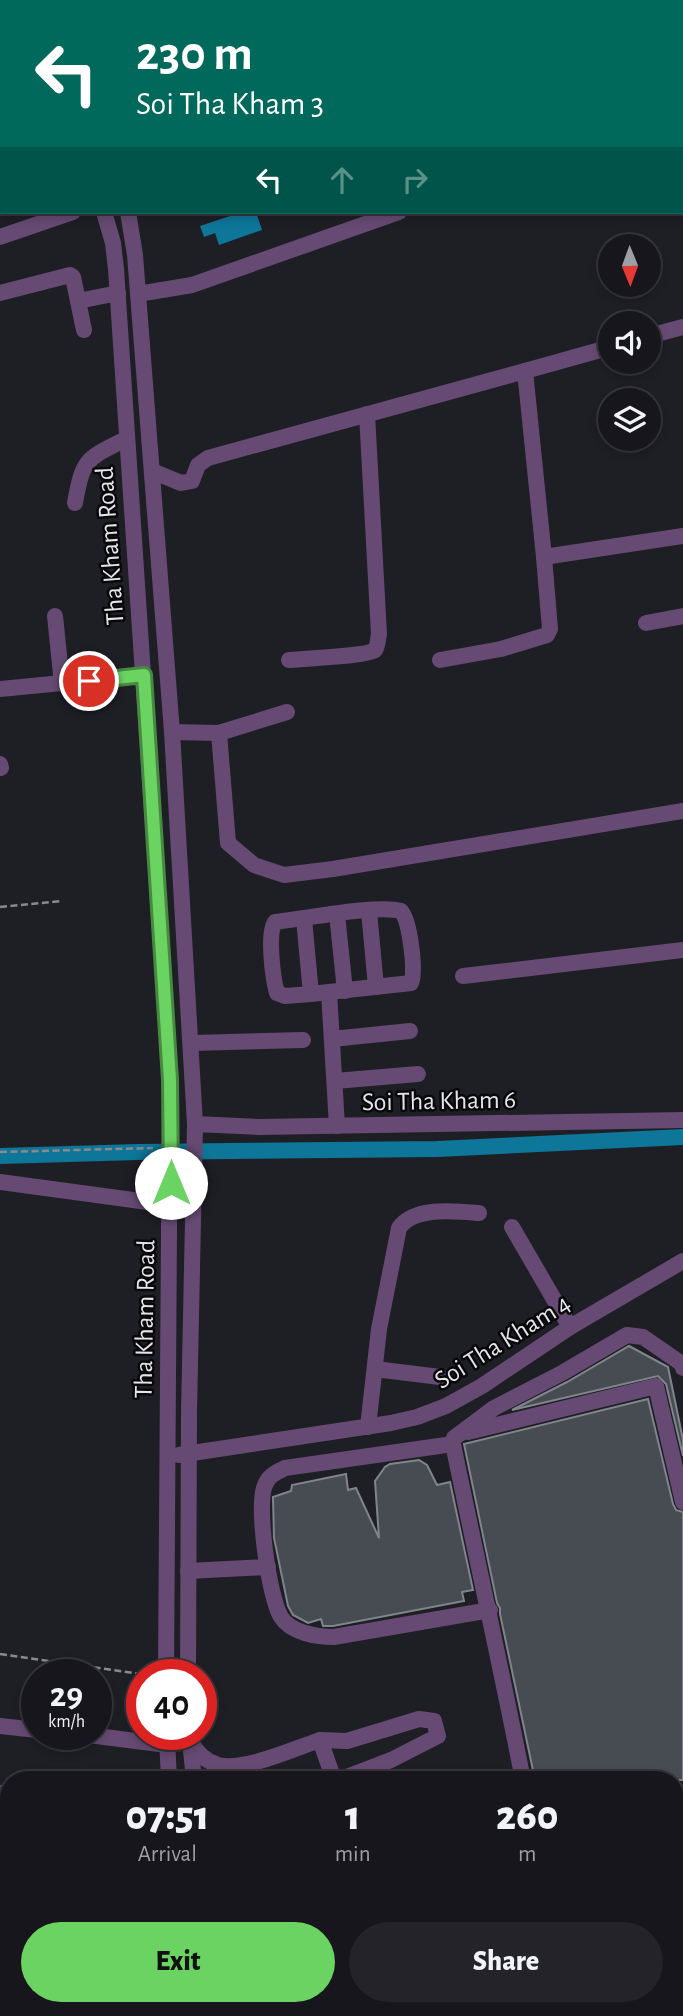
<!DOCTYPE html>
<html lang="en">
<head>
<meta charset="utf-8">
<style>
	:root { --surface:#16161c; --page:#232329; --text:#f1f3f6; --muted:#9e9fa3; --line:#35353b; --accent:#6bd362 }
	body { margin:0; font-family:"Alegreya Sans",sans-serif; background:var(--page); color:var(--text); height:100vh; display:flex; flex-direction:column; font-size:26px; white-space:nowrap }
	* { box-sizing:border-box; margin:0 }
	p { font-size:23px; color:var(--muted) }
	.icon { flex:none; width:38px; height:38px; fill:none; stroke:currentColor; stroke-width:2; stroke-linecap:round; stroke-linejoin:round }
	.map { position:relative; flex:1; overflow:hidden }
	.side { position:absolute; left:0px; top:1771px; width:684px; height:245px; display:flex; flex-direction:column; background:var(--surface); border-radius:28px 28px 0 0; box-shadow:0 4px 10px #0003,0 0 0 2px var(--line) }
	.side>* { flex:none }
	.top-card { position:absolute; left:0px; top:0px; width:684px; height:214px; box-shadow:0 4px 10px #0003,0 0 0 2px var(--line); background:#00695c; color:#fff; overflow:hidden }
	.needle { width:46px; rotate:179deg }
	.fabs { position:absolute; left:598px; top:234px; display:grid; gap:14px }
	.fabs a { display:grid; place-items:center; width:63px; height:63px; border-radius:50%; background:var(--surface); box-shadow:0 4px 10px #0003,0 0 0 2px var(--line); font-size:35px }
	.speed { position:absolute; left:21px; top:1659px; display:flex; gap:14px; font-size:35px; font-weight:700; text-align:center }
	.speed>* { display:grid; place-content:center; width:91px; height:91px; border-radius:50%; background:var(--surface); box-shadow:0 4px 10px #0003,0 0 0 2px var(--line); line-height:1 }
	.speed small { font-size:18px; font-weight:400 }
	.speed .limit { border:10px solid #d22; background:#fff; color:#111 }
	.pin { position:absolute; display:grid; place-items:center; width:60px; height:60px; color:#fff; margin:-30px; border:4px solid #fff; border-radius:50%; box-shadow:0 2px 7px #0007 }
	.me { position:absolute; width:77px; margin:-38px; rotate:0deg; stroke-linejoin:round; filter:drop-shadow(0 0 5px #0008) }
	.turn { display:flex; align-items:center; gap:24px; height:147px; padding:0 21px; font-size:32px }
	.turn .icon { width:91px; height:91px; stroke-width:2.5 }
	.turn b { display:block; font-size:49px; line-height:60px }
	.lanes { display:flex; align-items:center; height:66px; padding:0 21px; background:#0003; justify-content:center; gap:35px; direction:ltr }
	.lanes .off { opacity:.35 }
	.eta { display:flex; justify-content:space-evenly; align-items:center; height:119px; text-align:center }
	.eta b { font-size:42px; font-weight:800; line-height:49px }
	.button { display:flex; gap:14px; margin-top:auto; padding:14px 21px }
	.button a { flex:1; height:80px; border-radius:42px; background:var(--accent); color:#111; font-size:28px; font-weight:800; line-height:80px; text-align:center }
	.button a+a { background:var(--page); color:var(--text) }
	.map>svg:first-child { display:block }
</style>
</head>
<body>
<div class="map">
<svg width="683" height="2016" viewBox="0 0 683 2016">
	<rect width="100%" height="100%" fill="#1e1e25"/>
	<!-- water -->
	<path fill="#0d7699" d="M242,212H256L262,230L219,245L215,233L204,237L200,226Z"/>
	<g fill="none" stroke-linecap="round" stroke-linejoin="round">
		<!-- canal -->
		<path stroke="#0d7699" stroke-width="16" d="M0,1156L138,1152L437,1149L683,1137"/>
	</g>
	<!-- building -->
	<g fill="#474c52" stroke="#80858c" stroke-width="2">
		<path d="M629,1346L668,1367L683,1440V1456L666,1384L658,1376L512,1410L567,1382Z"/>
		<path d="M648,1399L673,1504L676,1510L683,1512V1780H535L500,1614V1608L497,1603L464,1444Z"/>
		<path d="M419,1460L427,1465L437,1485L450,1482L473,1590L462,1592L464,1601L333,1626H323L321,1619L308,1623L293,1615L288,1606L274,1538L273,1497L291,1491L292,1485L346,1474L348,1490L356,1488L379,1538L375,1481L385,1467L390,1464Z"/>
	</g>
	<g fill="none" stroke-linecap="round" stroke-linejoin="round">
		<!-- path -->
		<g stroke="#89898e" stroke-width="2.5" stroke-dasharray="7 3.5" stroke-linecap="butt">
			<path d="M0,907L62,901"/>
			<path d="M0,1152L153,1148"/>
			<path d="M0,1654L148,1675"/>
		</g>
		<!-- minor -->
		<g stroke="#664a73" stroke-width="16">
			<path d="M21,0L22,2"/>
			<path d="M42,0L43,2"/>
			<path d="M350,0L351,2"/>
			<path d="M597,0L598,2"/>
			<path d="M146,2L150,0"/>
			<path d="M464,2L469,0"/>
			<path d="M642,2L648,0"/>
			<path d="M0,78L2,77"/>
			<path d="M682,86H683"/>
			<path d="M104,212L113,243L116,269L170,1080L166,1675"/>
			<path d="M128,212L135,255L172,732L195,1124L189,1413L188,1675"/>
			<path d="M0,237L73,212"/>
			<path d="M0,293L70,275L73,277L84,330"/>
			<path d="M138,294L192,285L399,212"/>
			<path d="M78,301L118,293"/>
			<path d="M649,336L683,327"/>
			<path d="M611,347L525,371L544,557L683,536"/>
			<path d="M152,471L181,483L192,481L198,465L208,458L525,371"/>
			<path d="M75,503C83,458 86,459 126,439"/>
			<path d="M55,616L62,684"/>
			<path d="M646,623L683,616"/>
			<path d="M289,660C303,659 367,656 375,650C378,646 378,638 379,634L367,414"/>
			<path d="M440,660L501,649L547,635L550,629L544,557"/>
			<path d="M0,689L144,675"/>
			<path d="M172,732L219,733L287,712"/>
			<path d="M219,733L228,843L254,865L284,875L333,869L683,811"/>
			<path d="M0,764L1,768"/>
			<path d="M369,911L376,987"/>
			<path d="M337,914L345,991"/>
			<path d="M304,919L311,994L411,983C416,971 410,921 401,911C378,904 304,919 275,922C267,934 273,979 277,993L285,996L311,994"/>
			<path d="M463,976L683,950"/>
			<path d="M329,992L337,1126"/>
			<path d="M332,1039L410,1031"/>
			<path d="M192,1043L303,1040"/>
			<path d="M335,1081L418,1074"/>
			<path d="M195,1124L259,1127L683,1120"/>
			<path d="M0,1182L170,1205"/>
			<path d="M512,1227L570,1327"/>
			<path d="M375,1369L440,1377"/>
			<path d="M368,1427L379,1329L399,1228C414,1206 456,1211 479,1213"/>
			<path d="M468,1432L656,1386L683,1502"/>
			<path d="M453,1444L285,1468C277,1472 269,1475 265,1485C256,1505 269,1598 281,1617C291,1633 317,1637 334,1637L490,1610"/>
			<path d="M179,1455L391,1423L417,1417L446,1406L482,1386L570,1327L683,1261"/>
			<path d="M188,1571L268,1567"/>
			<path d="M0,1726L37,1730"/>
			<path d="M81,1734L167,1745"/>
			<path d="M167,1737L169,1780"/>
			<path d="M190,1740C196,1752 205,1761 218,1765C243,1772 296,1748 320,1740L334,1780"/>
			<path d="M190,1740L194,1780"/>
			<path d="M320,1740L347,1741L419,1719L434,1721L438,1736L391,1760L339,1780"/>
			<path d="M523,1780C501,1667 476,1556 453,1444L454,1438L494,1408L562,1373L627,1335L643,1337L682,1364L683,1368"/>
			<path d="M0,1793H9"/>
			<path d="M676,1870L683,1865"/>
			<path d="M0,1873L9,1874"/>
			<path d="M0,1910L9,1911"/>
			<path d="M0,1946L9,1947"/>
			<path d="M219,2007L223,2016"/>
			<path d="M249,2007L254,2016"/>
			<path d="M271,2007L276,2016"/>
			<path d="M308,2007L310,2016"/>
			<path d="M381,2007L387,2016"/>
			<path d="M439,2007L441,2016"/>
			<path d="M532,2007L539,2016"/>
			<path d="M480,2013L489,2007"/>
		</g>
		<!-- major -->
		<g stroke="#ae74c8" stroke-width="19">
			<path d="M676,1936L683,1931"/>
			<path d="M552,2016L566,2007"/>
		</g>
		<!-- highway -->
		<g stroke="#ca84ea" stroke-width="21">
			<path d="M676,1977L683,1972"/>
			<path d="M626,2016L639,2007"/>
			<path d="M681,2016L683,2015"/>
		</g>
	</g>
	<g fill="none" stroke-linecap="round" stroke-linejoin="round">
		<defs>
			<path id="route" d="M89,681L144,675L170,1080L171,1183"/>
		</defs>
		<!-- route casing -->
		<use href="#route" stroke="#468940" stroke-width="18"/>
		<!-- route -->
		<use href="#route" stroke="#6bd362" stroke-width="12"/>
	</g>
	<g text-anchor="middle" stroke-width="5" stroke-linejoin="round" paint-order="stroke">
		<!-- street labels -->
		<g font-size="26" fill="#e5e5e9" stroke="#08080b">
			<text transform="translate(109 546) rotate(-94)" y="9">Tha Kham Road</text>
			<text transform="translate(439 1100) rotate(-1)" y="9">Soi Tha Kham 6</text>
			<text transform="translate(144 1319) rotate(-89)" y="9">Tha Kham Road</text>
			<text transform="translate(502 1341) rotate(-32)" y="9">Soi Tha Kham 4</text>
		</g>
	</g>
</svg>
<div class="fabs">
<a><svg class="needle" viewBox="-14 -14 28 28"><path d="M0-13l5 13h-10z" fill="#e53935"/><path d="M0 13l5-13h-10z" fill="#9e9fa3"/></svg></a>
<a><svg class="icon" aria-label="sound" viewBox="0 0 24 24"><path d="M4 9h4l5-4v14l-5-4H4zM17 9q2 3 0 6"/></svg></a>
<a><svg class="icon" aria-label="layers" viewBox="0 0 24 24"><path d="M12 4l9 5-9 5-9-5zM3 14l9 5 9-5"/></svg></a>
</div>
<div class="speed"><div>29<small>km/h</small></div><div class="limit">40</div></div>
<div class="pin" style="left:89px;top:681px;background:#d93025"><svg class="icon" aria-label="arrive" viewBox="0 0 24 24"><path d="M6 21V4h12l-3 4 3 4H6"/></svg></div>
<svg class="me" style="left:171px;top:1183px" viewBox="-20 -20 40 40"><circle r="19" fill="#fff"/><path d="M0-13L10 11 0 6-10 11z" fill="#6bd362"/></svg>
<div class="top-card">
<div class="turn"><svg class="icon" aria-label="left" viewBox="0 0 24 24"><path d="M17 20v-9H6M10 6l-5 5 5 5"/></svg><div><b>230 m</b>Soi Tha Kham 3</div></div>
<div class="lanes"><svg class="icon" aria-label="left" viewBox="0 0 24 24"><path d="M17 20v-9H6M10 6l-5 5 5 5"/></svg><svg class="icon off" aria-label="ahead" viewBox="0 0 24 24"><path d="M12 20V5M6 11l6-6 6 6"/></svg><svg class="icon off" aria-label="right" viewBox="0 0 24 24"><path d="M7 20v-9h11M14 6l5 5-5 5"/></svg></div>
</div>
<section class="side">
<div class="eta">
<div><b>07:51</b><p>Arrival</p></div>
<div><b>1</b><p>min</p></div>
<div><b>260</b><p>m</p></div>
</div>
<div class="button"><a>Exit</a><a>Share</a></div>
</section>
</div>
</body>
</html>
